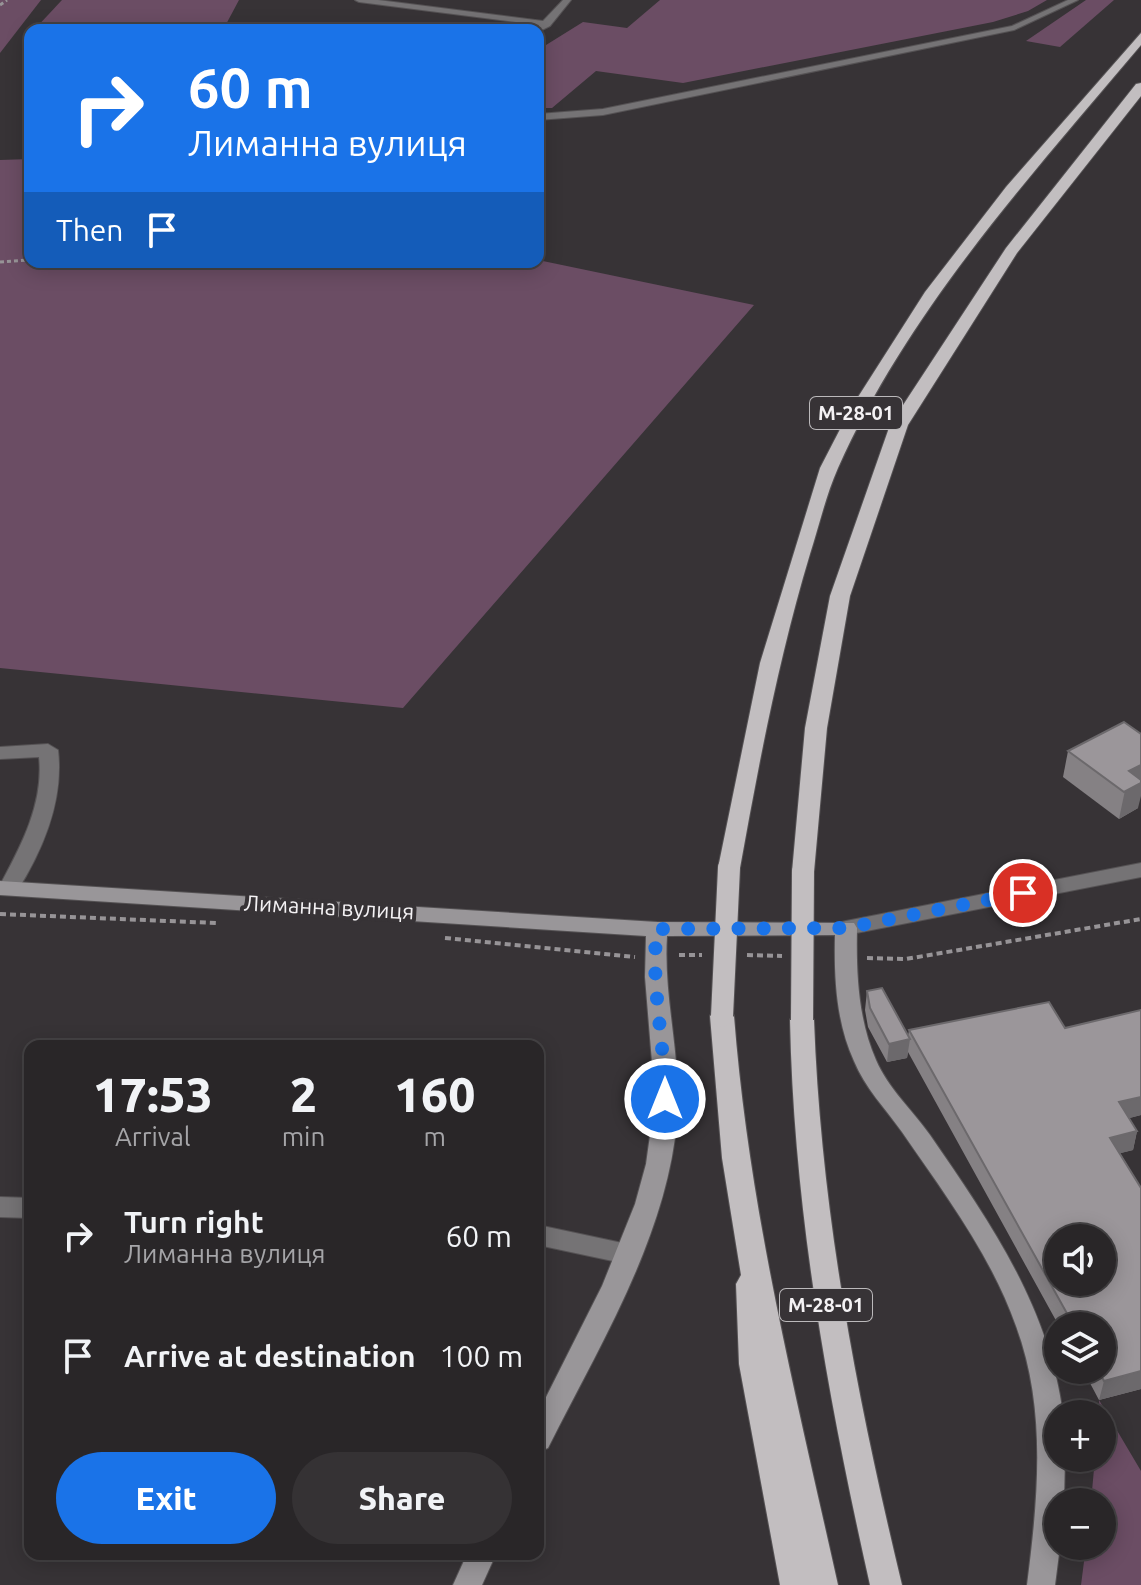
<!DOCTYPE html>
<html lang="en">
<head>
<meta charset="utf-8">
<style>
	:root { --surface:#292628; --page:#353234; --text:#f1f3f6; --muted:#a5a5a8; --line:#454345; --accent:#1a73e8 }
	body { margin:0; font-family:Ubuntu,sans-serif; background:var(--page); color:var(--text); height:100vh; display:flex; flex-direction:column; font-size:30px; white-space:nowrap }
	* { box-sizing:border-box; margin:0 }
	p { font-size:26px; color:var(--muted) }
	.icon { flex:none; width:44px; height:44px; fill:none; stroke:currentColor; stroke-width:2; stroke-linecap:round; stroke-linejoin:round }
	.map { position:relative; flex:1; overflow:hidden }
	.sheet { position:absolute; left:24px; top:1040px; width:520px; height:520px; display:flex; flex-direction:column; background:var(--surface); border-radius:16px; box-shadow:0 4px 20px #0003,0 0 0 2px var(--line) }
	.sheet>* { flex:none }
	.top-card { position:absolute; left:24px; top:24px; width:520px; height:244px; border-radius:16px; box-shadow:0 4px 20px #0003,0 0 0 2px var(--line); background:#1a73e8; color:#fff; overflow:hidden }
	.controls { position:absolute; left:1044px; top:1224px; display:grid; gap:16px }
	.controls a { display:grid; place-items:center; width:72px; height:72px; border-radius:50%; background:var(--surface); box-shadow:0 4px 20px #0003,0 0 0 2px var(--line); font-size:40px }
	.pin { position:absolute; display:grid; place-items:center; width:68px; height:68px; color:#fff; margin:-34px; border:4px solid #fff; border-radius:50%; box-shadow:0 2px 8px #0007 }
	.me { position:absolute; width:88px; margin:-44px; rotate:0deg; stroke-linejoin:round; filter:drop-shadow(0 0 6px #0008) }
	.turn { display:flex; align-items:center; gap:28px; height:168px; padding:0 32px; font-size:36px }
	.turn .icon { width:104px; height:104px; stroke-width:2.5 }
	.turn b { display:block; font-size:56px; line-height:68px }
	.then { display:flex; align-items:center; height:76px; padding:0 32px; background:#0003; gap:16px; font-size:30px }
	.eta { display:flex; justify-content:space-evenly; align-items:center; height:136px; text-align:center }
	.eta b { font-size:48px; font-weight:800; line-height:56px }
	.button { display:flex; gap:16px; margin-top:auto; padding:16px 32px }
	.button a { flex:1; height:92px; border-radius:48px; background:var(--accent); color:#fff; font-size:32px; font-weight:800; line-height:92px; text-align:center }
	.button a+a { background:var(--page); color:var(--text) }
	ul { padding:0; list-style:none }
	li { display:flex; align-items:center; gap:24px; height:120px; padding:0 32px }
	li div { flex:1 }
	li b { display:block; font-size:30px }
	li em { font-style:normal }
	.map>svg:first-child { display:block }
</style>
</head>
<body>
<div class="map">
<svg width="1141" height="1585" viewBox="0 0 1141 1585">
	<rect width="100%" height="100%" fill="#373336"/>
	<!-- green -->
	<g fill="#6b4d64">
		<path d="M0,0H41L0,53Z"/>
		<path d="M62,0H239L223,30H34Z"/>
		<path d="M660,0H1047L1028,11L993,22L683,83L596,71L552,108H538V50L583,22L627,28Z"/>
		<path d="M1086,0H1114L1060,47L1026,41Z"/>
		<path d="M30,159V262L538,260L754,305L403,708L0,668V160Z"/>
		<path d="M1099,1400L1141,1471V1585H1081L1086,1546H1102V1502H1091L1095,1458H1102Z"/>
	</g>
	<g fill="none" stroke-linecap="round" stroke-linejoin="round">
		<defs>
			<g id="service">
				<path d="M355,0H378L543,21L563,0H571L550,26L540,31L536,29L539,25L359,2Z"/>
				<path d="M1068,0H1078L1014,30L603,115L538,120V114L603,109L1012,26Z"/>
			</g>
			<g id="minor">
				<path d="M48,744L58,750C64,801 43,850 16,893H2L0,885C21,846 44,803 39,757L0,759V747Z"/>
				<path d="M1141,863V877L846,935L838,933L835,928L838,923L846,921Z"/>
				<path d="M0,1197L30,1198V1218L0,1217Z"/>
				<path d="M538,1225L627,1244L636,1247L640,1254L636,1261L627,1264L538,1245Z"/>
			</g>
			<g id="secondary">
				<path d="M0,881L657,922L854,923L857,928C856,972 858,1019 876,1060C888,1088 913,1111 930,1135C990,1222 1049,1307 1063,1414H1058V1458H1065L1064,1502H1058L1060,1546L1055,1585H1027C1038,1499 1047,1409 1016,1326C991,1255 944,1193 902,1132C885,1108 865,1088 854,1061C836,1022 834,977 835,935L667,936C663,998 682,1058 677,1120C667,1237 599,1346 548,1448L538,1452V1413L602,1286L635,1204L646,1164L655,1099L645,977L646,936L0,895Z"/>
				<path d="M467,1554H496L482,1585H453Z"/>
			</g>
			<g id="trunk">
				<path d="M1141,33V45C1030,177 909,309 838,468C826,495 819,526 810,554C779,657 759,762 740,868L737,873H721L718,868L760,663L820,468L851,408L925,292L1006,187Z"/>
				<path d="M1141,83V96L1017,253L908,425L850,596L827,728L814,872L803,880L795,877L792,872L805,728L830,596L890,425L1006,248L1136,84Z"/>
				<path d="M722,1007L731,1010L734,1016C749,1210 796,1396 838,1585H780L739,1364L736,1284L741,1275L722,1158L710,1016L713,1010Z"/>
				<path d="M802,1011L811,1014L814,1020C821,1213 857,1398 902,1585H870C828,1398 794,1213 790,1020L793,1014Z"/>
			</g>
		</defs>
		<!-- service casing -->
		<use href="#service" stroke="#555254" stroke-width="2"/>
		<!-- minor casing -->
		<use href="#minor" stroke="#555254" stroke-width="2"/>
		<!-- secondary casing -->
		<use href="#secondary" stroke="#555254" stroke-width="2"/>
		<!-- trunk casing -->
		<use href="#trunk" stroke="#555254" stroke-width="2"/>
		<!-- path-far1 -->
		<g stroke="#979497" stroke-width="3" stroke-dasharray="4 3" stroke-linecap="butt">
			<path d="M0,5L7,0"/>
			<path d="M0,262L30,260"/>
		</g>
		<!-- path -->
		<g stroke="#979497" stroke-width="4" stroke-dasharray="6 4" stroke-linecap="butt">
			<path d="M0,914L216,923"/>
			<path d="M445,938L635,957"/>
			<path d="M679,955H702"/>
			<path d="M747,955L782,956"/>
			<path d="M867,958L906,959L1141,919"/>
		</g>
		<!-- service -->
		<use href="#service" fill="#757375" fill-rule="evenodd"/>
		<!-- minor -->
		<use href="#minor" fill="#757375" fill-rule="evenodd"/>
		<!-- secondary -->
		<use href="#secondary" fill="#999699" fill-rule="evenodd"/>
		<!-- trunk -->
		<use href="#trunk" fill="#c2bec0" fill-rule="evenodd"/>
		<defs>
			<g id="trunk-bridge">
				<path d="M722,1016L729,868"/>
				<path d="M802,1020L803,872"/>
			</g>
		</defs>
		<!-- trunk-bridge casing -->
		<use href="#trunk-bridge" stroke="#555254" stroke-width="24" stroke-linecap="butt"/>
		<!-- trunk-bridge -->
		<use href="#trunk-bridge" stroke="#c2bec0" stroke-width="22"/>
	</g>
	<!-- wall -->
	<g fill="#858184">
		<path d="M1124,722L1138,808L1119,819L1063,777L1068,751Z"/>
		<path d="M867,991L908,1036L909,1030L1065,1028L1141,1115L1129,1118L1137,1131L1133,1150L1120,1153L1141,1188V1389L1099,1400L1083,1370H1102V1326H1059L908,1052L907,1058L887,1062L868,1027L865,1010Z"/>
	</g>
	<!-- shaded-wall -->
	<g fill="#6c696c">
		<path d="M1141,765V796L1138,808L1119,819L1129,771Z"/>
		<path d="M910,1039L907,1058L887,1062L889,1044Z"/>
		<path d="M1141,1097V1115L1115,1122L1119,1102Z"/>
		<path d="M1137,1131L1133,1150L1106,1157L1110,1138Z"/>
		<path d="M1141,1371V1389L1099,1400L1104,1381Z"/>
	</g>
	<!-- building -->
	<g fill="#9b969a" stroke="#6c696c" stroke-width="2" fill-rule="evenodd">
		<path d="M1124,722L1141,734V765L1129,771L1141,780V783L1124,792L1068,751Z"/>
		<path d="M882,988L910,1039L889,1044L870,1008L867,991Z"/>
		<path d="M1049,1002L1065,1028L1141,1010V1097L1119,1102L1137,1131L1110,1138L1141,1188V1371L1104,1381L1098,1370H1102V1326H1074L909,1030ZM1058,1238H1102V1282H1058Z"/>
	</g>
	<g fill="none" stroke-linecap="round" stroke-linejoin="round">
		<!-- route -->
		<path stroke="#1a73e8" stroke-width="14" stroke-dasharray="0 25.2" d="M665,1099C665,1042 650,984 657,929L846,928L1023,893"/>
	</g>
	<g text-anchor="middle" stroke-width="8" stroke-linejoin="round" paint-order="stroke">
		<!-- shield labels -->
		<g fill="#373336" stroke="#bbb9bb" stroke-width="2">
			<rect x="810" y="397" width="92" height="32" rx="6"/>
			<rect x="780" y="1289" width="92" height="32" rx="6"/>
		</g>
		<g font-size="20" font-weight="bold" fill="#f4f2f4">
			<text x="856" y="420">М-28-01</text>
			<text x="826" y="1312">М-28-01</text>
		</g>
		<!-- street labels -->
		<g font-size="22" fill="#f4f2f4" stroke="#373336">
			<text transform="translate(329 907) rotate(3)" y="8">Лиманна вулиця</text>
		</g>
	</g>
</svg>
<div class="controls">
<a><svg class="icon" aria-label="sound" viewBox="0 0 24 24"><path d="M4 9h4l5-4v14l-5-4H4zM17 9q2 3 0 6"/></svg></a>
<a><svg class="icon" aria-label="layers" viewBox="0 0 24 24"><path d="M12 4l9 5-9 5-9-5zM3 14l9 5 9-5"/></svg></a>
<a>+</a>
<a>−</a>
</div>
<div class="pin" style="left:1023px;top:893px;background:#d93025"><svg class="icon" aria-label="arrive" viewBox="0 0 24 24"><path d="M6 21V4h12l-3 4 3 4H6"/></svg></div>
<svg class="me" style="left:665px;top:1099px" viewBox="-20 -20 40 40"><circle r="17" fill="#1a73e8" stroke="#fff" stroke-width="3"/><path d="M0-11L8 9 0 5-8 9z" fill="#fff"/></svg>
<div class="top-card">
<div class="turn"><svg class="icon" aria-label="right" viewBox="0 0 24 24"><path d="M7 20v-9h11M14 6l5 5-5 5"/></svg><div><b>60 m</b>Лиманна вулиця</div></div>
<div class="then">Then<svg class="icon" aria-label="arrive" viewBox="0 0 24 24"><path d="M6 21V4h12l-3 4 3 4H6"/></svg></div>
</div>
<section class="sheet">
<div class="eta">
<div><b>17:53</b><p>Arrival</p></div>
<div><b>2</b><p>min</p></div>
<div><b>160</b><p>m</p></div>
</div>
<ul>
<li><svg class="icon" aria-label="right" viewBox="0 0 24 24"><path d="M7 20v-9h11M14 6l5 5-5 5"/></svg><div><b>Turn right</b><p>Лиманна вулиця</p></div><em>60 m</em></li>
<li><svg class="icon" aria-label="arrive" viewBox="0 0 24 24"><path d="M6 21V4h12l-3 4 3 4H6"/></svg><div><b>Arrive at destination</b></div><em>100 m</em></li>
</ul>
<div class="button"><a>Exit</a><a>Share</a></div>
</section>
</div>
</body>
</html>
